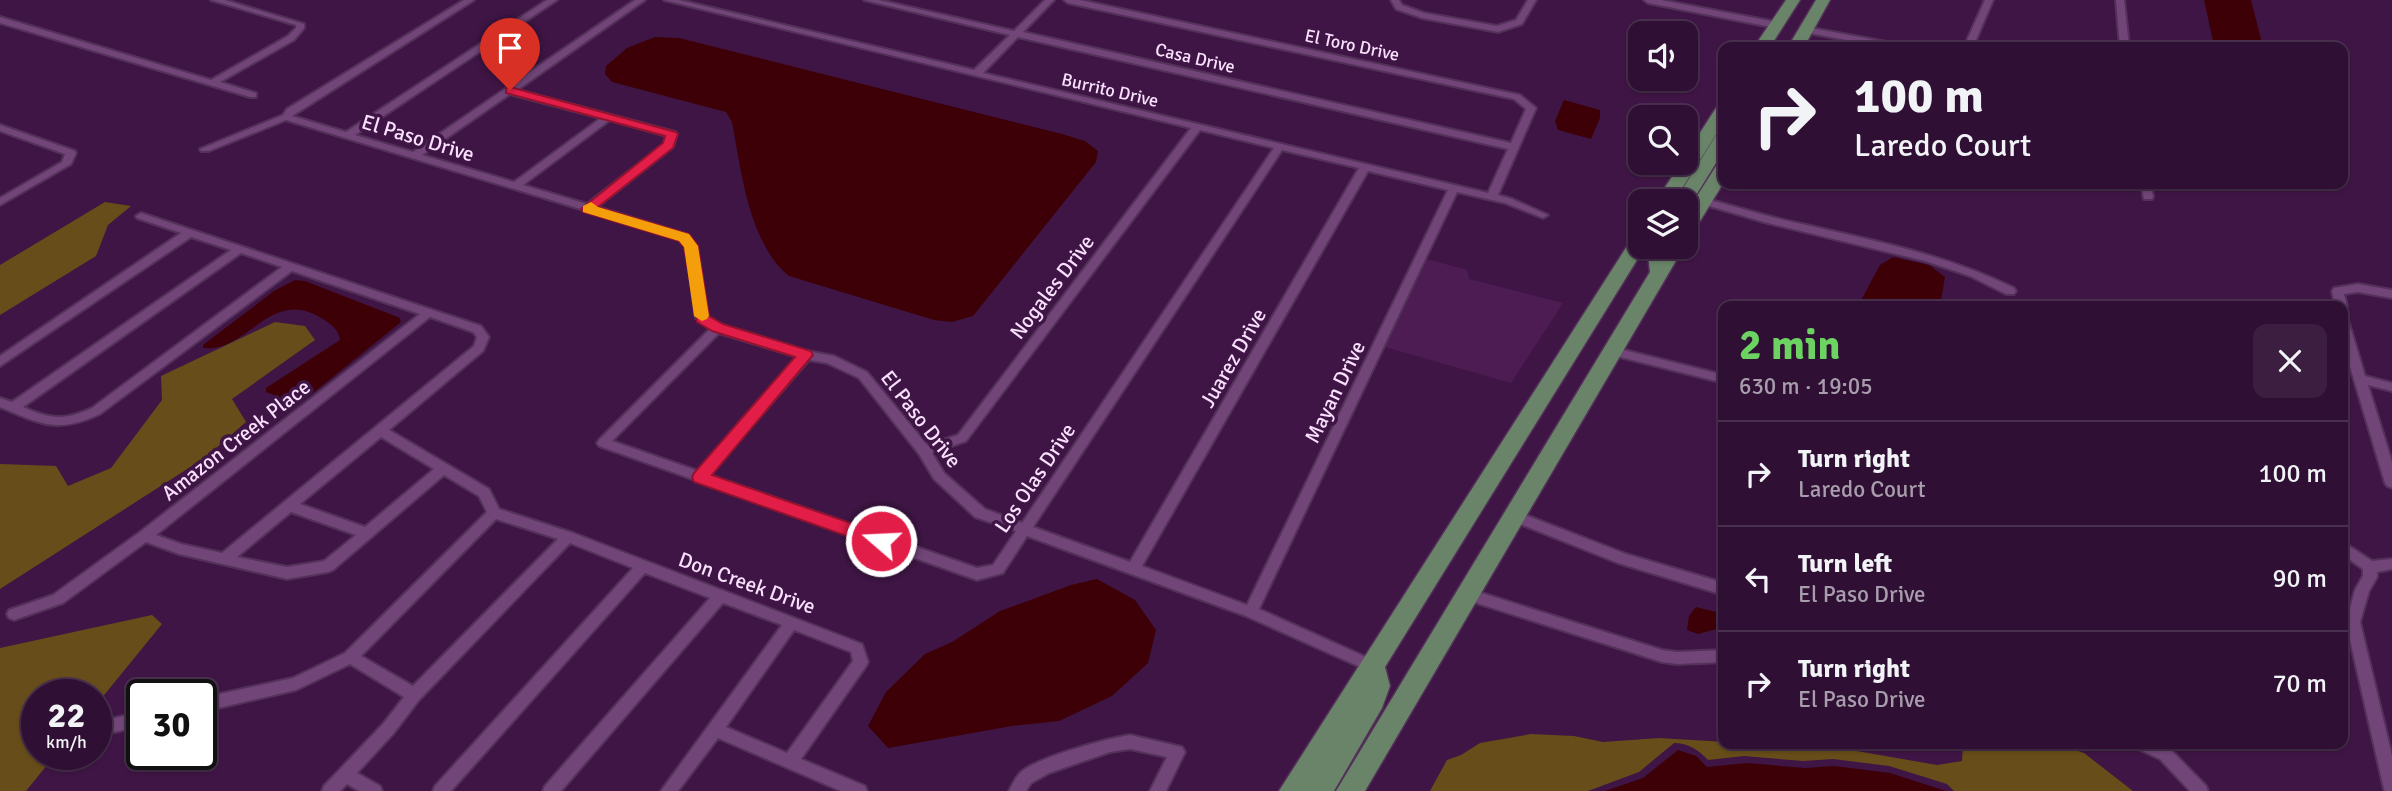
<!DOCTYPE html>
<html lang="en">
<head>
<meta charset="utf-8">
<style>
	:root { --surface:#2f1034; --page:#3b1e40; --text:#f1f3f6; --muted:#a79dac; --line:#4a304f; --accent:#6cd362 }
	body { margin:0; font-family:Signika,sans-serif; background:var(--page); color:var(--text); height:100vh; display:flex; flex-direction:column; font-size:26px; white-space:nowrap }
	* { box-sizing:border-box; margin:0 }
	p { font-size:23px; color:var(--muted) }
	.icon { flex:none; width:38px; height:38px; fill:none; stroke:currentColor; stroke-width:2; stroke-linecap:round; stroke-linejoin:round }
	.map { position:relative; flex:1; overflow:hidden }
	.details { position:absolute; left:1718px; top:301px; width:630px; height:448px; display:flex; flex-direction:column; background:var(--surface); border-radius:14px; box-shadow:0 2px 5px #0004,0 0 0 2px var(--line) }
	.details>* { flex:none }
	.top-card { position:absolute; left:1718px; top:42px; width:630px; height:147px; border-radius:14px; box-shadow:0 2px 5px #0004,0 0 0 2px var(--line); background:#2f1034; color:var(--text); overflow:hidden }
	.controls { position:absolute; left:1628px; top:21px; display:grid; gap:14px }
	.controls a { display:grid; place-items:center; width:70px; height:70px; border-radius:14px; background:var(--surface); box-shadow:0 2px 5px #0004,0 0 0 2px var(--line); font-size:35px }
	.speed { position:absolute; left:21px; top:679px; display:flex; gap:14px; font-size:35px; font-weight:700; text-align:center }
	.speed>* { display:grid; place-content:center; width:91px; height:91px; border-radius:50%; background:var(--surface); box-shadow:0 2px 5px #0004,0 0 0 2px var(--line); line-height:1 }
	.speed small { font-size:18px; font-weight:400 }
	.speed .limit { border:4px solid #111; border-radius:10px; background:#fff; color:#111 }
	.pin { position:absolute; display:grid; place-items:center; width:60px; height:60px; color:#fff; margin:-72px -30px; border-radius:50% 50% 50% 0; rotate:-45deg; box-shadow:0 0 7px #0007 }
	.pin .icon { rotate:45deg }
	.me { position:absolute; width:77px; margin:-38px; rotate:289deg; stroke-linejoin:round; filter:drop-shadow(0 0 5px #0008) }
	.turn { display:flex; align-items:center; gap:24px; height:147px; padding:0 21px; font-size:32px }
	.turn .icon { width:91px; height:91px; stroke-width:2.5 }
	.turn b { display:block; font-size:49px; line-height:60px }
	.round { display:grid; place-items:center; flex:none; width:74px; height:74px; border-radius:14px; background:var(--page) }
	.overview { display:flex; align-items:center; justify-content:space-between; height:119px; padding:0 21px }
	h1 { font-size:42px; font-weight:700; line-height:52px; color:var(--accent) }
	ul { padding:0; list-style:none }
	li { display:flex; align-items:center; gap:21px; height:105px; padding:0 21px; border-top:2px solid var(--line) }
	li div { flex:1 }
	li b { display:block; font-size:26px }
	li em { font-style:normal }
	.map>svg:first-child { display:block }
</style>
</head>
<body>
<div class="map">
<svg width="2392" height="791" viewBox="0 0 2392 791">
	<rect width="100%" height="100%" fill="#3f1545"/>
	<!-- built -->
	<path fill="#4c1c53" d="M1427,259L1467,270L1469,279L1563,303L1511,383L1385,347Z"/>
	<!-- green -->
	<g fill="#674d19">
		<path d="M105,202L131,206L108,225L96,256L0,315V265Z"/>
		<path d="M275,322L305,326L315,340L232,399L246,422L206,457L0,589V464L56,466L68,486L111,468L162,400L161,376Z"/>
		<path d="M152,615L162,624L96,705V695H37V754H56L26,791H0V648Z"/>
		<path d="M1531,734L1574,736L1603,742L1659,738L1845,749L1937,765L1962,761L1963,744H2059L2084,753L2133,791H1954L1947,784L1889,766L1833,759L1803,761L1744,756L1708,760C1699,750 1688,743 1674,743L1639,772L1588,791H1430L1447,760L1461,755L1480,743Z"/>
	</g>
	<!-- water -->
	<g fill="#3d0006">
		<path d="M2204,0H2251L2263,47H2217L2213,41Z"/>
		<path d="M655,37L679,38L1062,134L1085,141L1098,151L1096,162L973,316L952,322L934,320L789,276C749,244 741,170 732,122L726,112L612,82L605,74L606,66L627,48Z"/>
		<path d="M1564,100L1600,110V118L1591,139L1558,130L1555,121Z"/>
		<path d="M1893,257L1929,265L1945,277L1940,306H1858L1880,265Z"/>
		<path d="M295,280L305,281L400,318L401,322L313,393C295,403 285,400 266,392V388L340,340C339,330 331,324 323,319C270,285 249,353 203,348V345L274,291Z"/>
		<path d="M1097,579L1135,600L1156,630L1148,663L1112,696L1059,721L1012,726L888,748L868,726L886,692L925,654L952,642L1000,611L1071,585Z"/>
		<path d="M1696,607L1724,614V627L1698,634L1687,630L1689,616Z"/>
		<path d="M1678,750L1696,756L1707,767L1747,763L1805,768L1834,766L1890,773L1946,791H1605L1643,778Z"/>
	</g>
	<g fill="none" stroke-linecap="round" stroke-linejoin="round">
		<defs>
			<g id="street">
				<path d="M211,0H225L304,24V28L294,40L220,82L256,93V97H250L0,23V17L211,80L288,36L296,28V25Z"/>
				<path d="M464,0H474L292,116L346,132L547,0H557L355,135L413,152L635,0H645L517,90L675,132L677,134L673,147L597,207L688,235L696,246L707,316L721,325L807,351L834,356L867,372L927,445L958,435L1191,128L664,0H679L974,70L1010,35L864,0H879L1014,31L1045,0H1054L1023,32L1511,143L1526,109L1514,99L1068,3L1064,0H1080L1520,95L1536,108L1498,195L1512,199L1548,215L1543,218L1505,203L1457,192L1259,609L1377,662L1379,666L1377,670L1372,672L1367,670L1246,616L1027,536L1003,573L977,580L599,446L597,443L599,440L710,329L696,318L686,246L680,239L286,120L209,151H201L200,149L283,115L287,109ZM1018,37L1508,149L1488,193L983,73ZM510,94L601,118L514,182L422,155ZM610,120L667,136L664,144L587,204L523,185ZM1200,130L1274,148L1022,523L985,509L944,473L932,453L966,441ZM1282,150L1359,168L1130,562L1033,527ZM1368,171L1448,190L1247,605L1142,566ZM719,333L798,357L698,471L612,441ZM809,360L827,363L859,378L919,454L934,479L975,517L1016,531L993,565L977,568L709,475Z"/>
				<path d="M1391,0H1399L1402,5L1424,13L1497,26L1516,20L1528,0H1536L1522,24L1498,32L1422,18L1396,9Z"/>
				<path d="M1644,0H1661L1776,22L1780,25L1776,28L1648,3Z"/>
				<path d="M1985,0H1993L1973,47H1964Z"/>
				<path d="M2116,0H2124L2129,47H2120Z"/>
				<path d="M1806,27L1897,44L1902,47H1884L1803,32V28Z"/>
				<path d="M0,125L75,151L76,153L71,164L0,205V198L62,162L65,154L0,131Z"/>
				<path d="M2141,184H2151L2153,197L2152,199H2144Z"/>
				<path d="M1703,198C1734,206 1765,216 1797,223C1871,240 1945,254 2014,288L2016,291L2014,294H2006L1970,276L1925,261L1764,222L1699,203L1698,201L1699,199Z"/>
				<path d="M141,213L481,326L489,337L483,351L389,430L489,489L499,509L573,533L862,644L868,662L866,666L801,759L865,786L867,791H841L718,738L678,791H661L782,625L723,603L561,791H543L545,786L710,598L645,573L451,791H433L435,786L633,568L570,543L419,700L393,734L357,773L380,786L382,791H359L347,784L340,791H322L324,786L383,724L404,697L350,664L296,690L201,712V698L293,678L345,653L487,512L479,496L444,475L333,570L328,572L287,579L179,554L146,542L63,603L14,620L9,618L7,614L9,610L53,595L140,532L420,314L292,271L100,414C57,434 41,424 0,407V398L12,402L231,250L191,237L0,366V356L181,233L137,218L136,216ZM241,253L282,267L92,408C64,421 50,419 23,407ZM430,317L473,332L477,337L474,346L222,553L181,544L156,535ZM381,437L434,469L365,527L300,504ZM291,512L356,535L324,561L287,567L237,557ZM496,519L558,539L413,686L361,656ZM794,630L851,652L853,661L787,753L726,727Z"/>
				<path d="M2358,284L2392,290V298L2358,292L2344,294L2347,306L2345,309H2343V306H2335L2332,291L2334,288Z"/>
				<path d="M2343,319L2349,323L2365,376L2392,383V391L2368,385L2392,462V488L2387,486L2385,483L2343,343Z"/>
				<path d="M1612,347L1724,375V383L1608,354L1606,351Z"/>
				<path d="M1515,511L1626,554L1724,583V595L1618,563L1510,520L1508,516L1510,512Z"/>
				<path d="M2343,542L2372,561L2392,559V569L2377,572V577L2369,591L2360,622L2392,756V791H2385L2384,789L2346,622L2355,590L2363,576V569L2343,555Z"/>
				<path d="M1469,589L1662,650L1677,652L1724,650V662L1677,664L1662,662L1464,599L1462,595L1464,591Z"/>
				<path d="M142,712V726L96,736V722Z"/>
				<path d="M1130,735L1182,747L1185,752L1166,791H1150L1167,757L1130,749L1110,752L1049,773L1031,783L1026,791H1009C1012,785 1016,777 1021,772C1039,757 1105,739 1130,735Z"/>
				<path d="M2135,744H2159L2170,749L2206,786L2208,791H2190L2160,759L2138,749Z"/>
			</g>
			<g id="primary">
				<path d="M1786,0H1800L1770,47H1754Z"/>
				<path d="M1816,0H1830L1804,47H1788Z"/>
				<path d="M1724,103V122L1674,201H1656L1681,163H1685V156L1716,108Z"/>
				<path d="M1724,131V150L1690,205L1685,206V201H1675L1718,132Z"/>
				<path d="M1724,162V182L1692,234L1685,236V215L1718,163Z"/>
				<path d="M1640,234V247H1645L1385,667L1390,686L1382,708L1334,791H1279L1631,240Z"/>
				<path d="M1647,247H1684L1365,791H1336L1650,272Z"/>
			</g>
		</defs>
		<!-- street casing -->
		<use href="#street" stroke="#533159" stroke-width="4"/>
		<!-- primary casing -->
		<use href="#primary" stroke="#533159" stroke-width="3"/>
		<!-- street -->
		<use href="#street" fill="#714578" fill-rule="evenodd"/>
		<!-- primary -->
		<use href="#primary" fill="#698468" fill-rule="evenodd"/>
	</g>
	<!-- route -->
	<path fill="#e11d48" stroke="#92132f" stroke-width="2" d="M510,87L676,132L678,134L673,148L598,207L689,234L698,246L709,316L723,324L811,351L813,355L712,475L888,536L890,541L888,546H875L694,482L692,477L694,473L795,357L712,331L697,322L684,247L679,241L583,212L581,209L663,143L665,136L506,93V88Z"/>
	<!-- slow -->
	<path fill="#f59e0b" d="M591,202L598,207L689,234L698,246L709,316L707,319L702,321L694,316L684,247L679,241L583,212V206Z"/>
	<g text-anchor="middle" stroke-width="7" stroke-linejoin="round" paint-order="stroke">
		<!-- far-street labels -->
		<g font-size="18" fill="#f9e0fd" stroke="#3f1545">
			<text transform="translate(1352 45) rotate(12)" y="6">El Toro Drive</text>
			<text transform="translate(1195 58) rotate(13)" y="6">Casa Drive</text>
			<text transform="translate(1110 90) rotate(13)" y="6">Burrito Drive</text>
		</g>
		<!-- street labels -->
		<g font-size="21" fill="#f9e0fd" stroke="#3f1545">
			<text transform="translate(418 138) rotate(17)" y="7">El Paso Drive</text>
			<text transform="translate(1052 287) rotate(-53)" y="7">Nogales Drive</text>
			<text transform="translate(1233 358) rotate(-60)" y="7">Juarez Drive</text>
			<text transform="translate(1335 392) rotate(-64)" y="7">Mayan Drive</text>
			<text transform="translate(921 419) rotate(52)" y="7">El Paso Drive</text>
			<text transform="translate(236 440) rotate(-38)" y="7">Amazon Creek Place</text>
			<text transform="translate(1035 478) rotate(-56)" y="7">Los Olas Drive</text>
			<text transform="translate(747 583) rotate(20)" y="7">Don Creek Drive</text>
		</g>
	</g>
</svg>
<div class="controls">
<a><svg class="icon" aria-label="sound" viewBox="0 0 24 24"><path d="M4 9h4l5-4v14l-5-4H4zM17 9q2 3 0 6"/></svg></a>
<a><svg class="icon" aria-label="search" viewBox="0 0 24 24"><circle cx="10" cy="10" r="6"/><path d="M15 15l6 6"/></svg></a>
<a><svg class="icon" aria-label="layers" viewBox="0 0 24 24"><path d="M12 4l9 5-9 5-9-5zM3 14l9 5 9-5"/></svg></a>
</div>
<div class="speed"><div>22<small>km/h</small></div><div class="limit">30</div></div>
<div class="pin" style="left:510px;top:90px;background:#d93025"><svg class="icon" aria-label="arrive" viewBox="0 0 24 24"><path d="M6 21V4h12l-3 4 3 4H6"/></svg></div>
<svg class="me" style="left:881px;top:541px" viewBox="-20 -20 40 40"><circle r="17" fill="#e11d48" stroke="#fff" stroke-width="3"/><path d="M0-11L8 9 0 5-8 9z" fill="#fff"/></svg>
<div class="top-card">
<div class="turn"><svg class="icon" aria-label="right" viewBox="0 0 24 24"><path d="M7 20v-9h11M14 6l5 5-5 5"/></svg><div><b>100 m</b>Laredo Court</div></div>
</div>
<section class="details">
<div class="overview"><div><h1>2 min</h1><p>630 m · 19:05</p></div><a class="round"><svg class="icon" aria-label="close" viewBox="0 0 24 24"><path d="M6 6l12 12M18 6L6 18"/></svg></a></div>
<ul>
<li><svg class="icon" aria-label="right" viewBox="0 0 24 24"><path d="M7 20v-9h11M14 6l5 5-5 5"/></svg><div><b>Turn right</b><p>Laredo Court</p></div><em>100 m</em></li>
<li><svg class="icon" aria-label="left" viewBox="0 0 24 24"><path d="M17 20v-9H6M10 6l-5 5 5 5"/></svg><div><b>Turn left</b><p>El Paso Drive</p></div><em>90 m</em></li>
<li><svg class="icon" aria-label="right" viewBox="0 0 24 24"><path d="M7 20v-9h11M14 6l5 5-5 5"/></svg><div><b>Turn right</b><p>El Paso Drive</p></div><em>70 m</em></li>
</ul>
</section>
</div>
</body>
</html>
